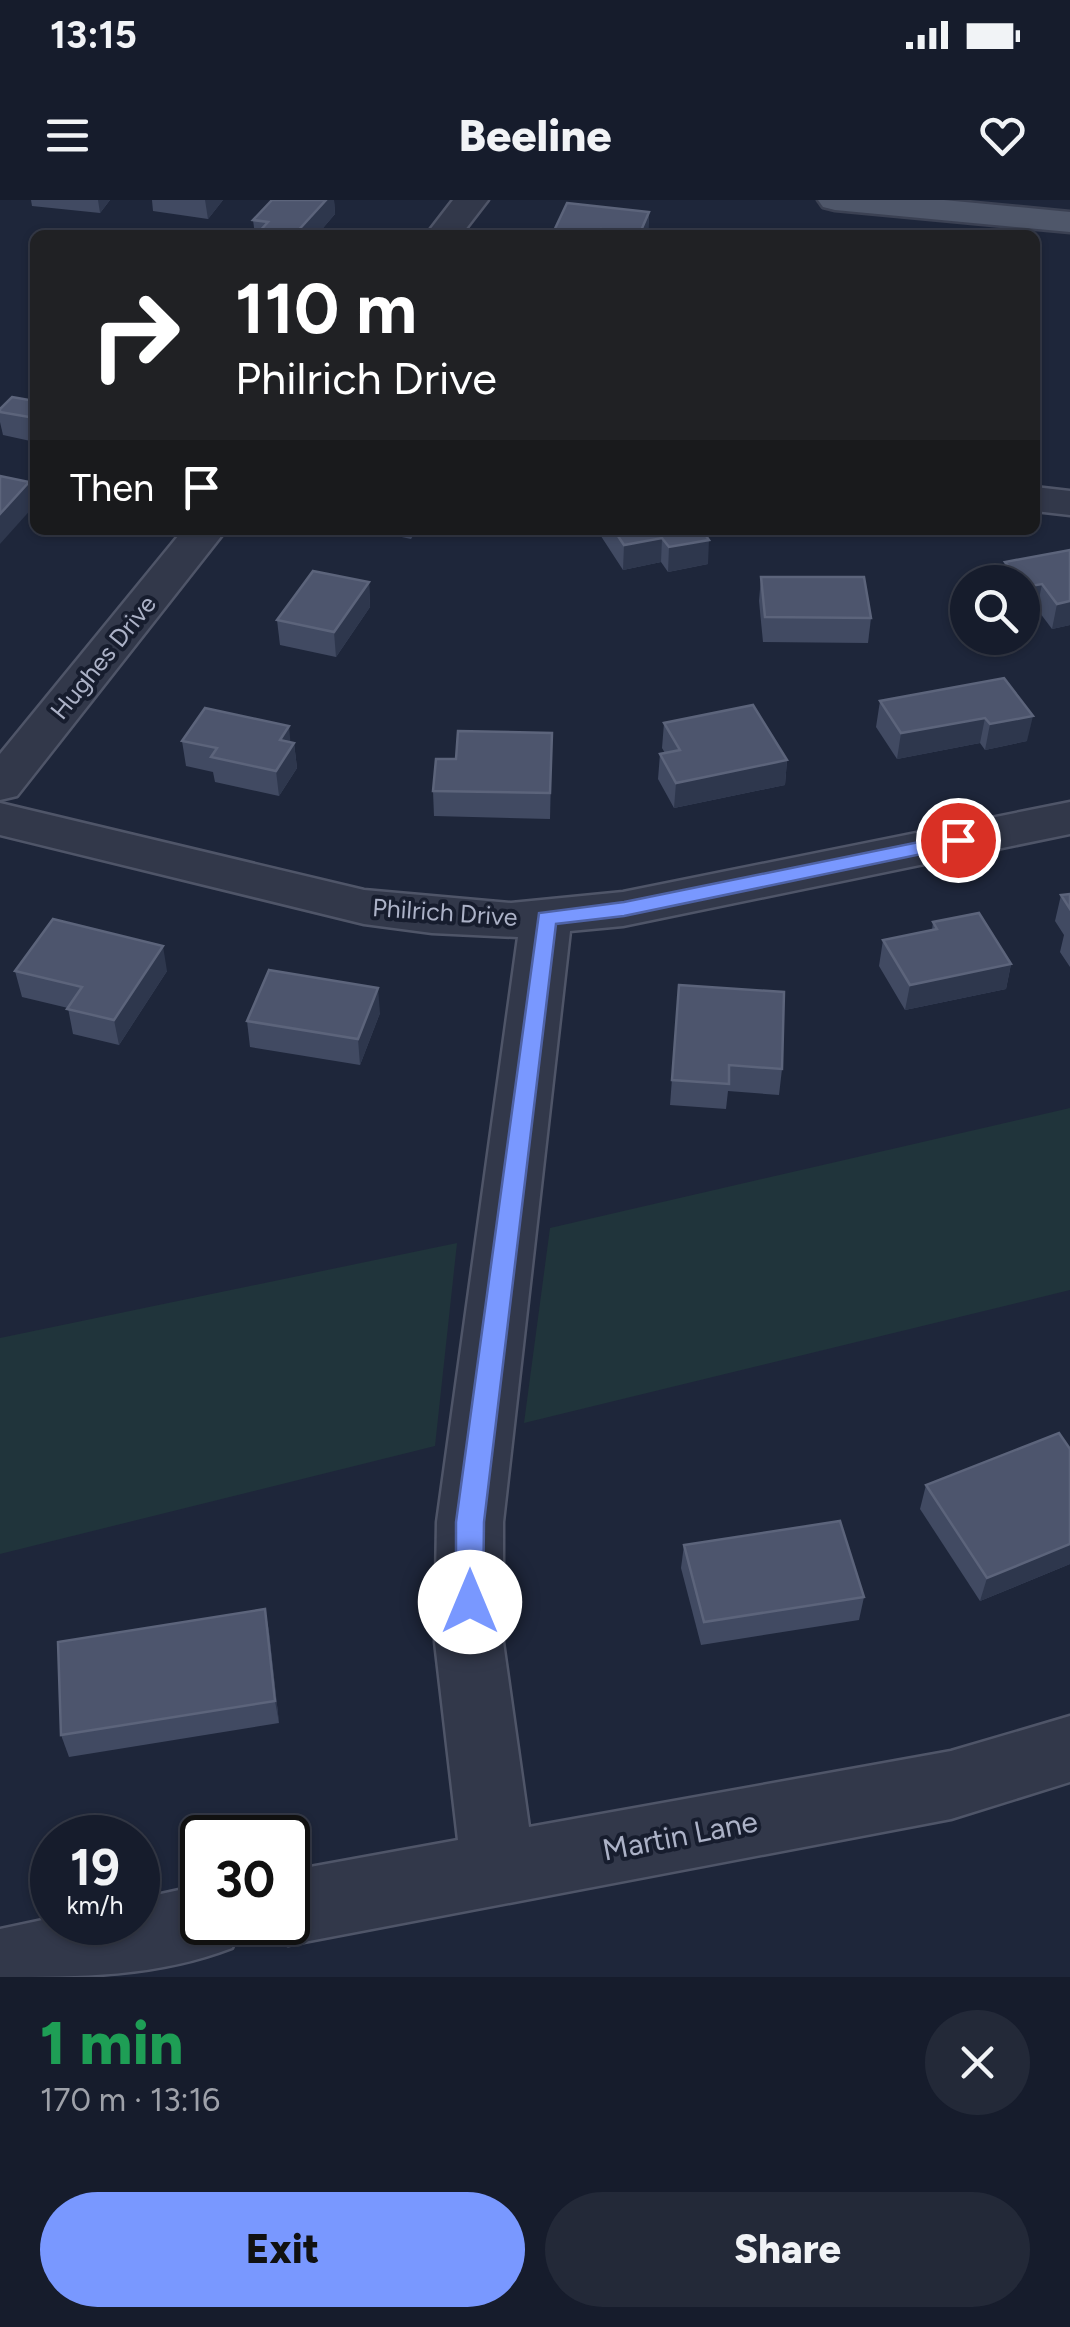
<!DOCTYPE html>
<html lang="en">
<head>
<meta charset="utf-8">
<style>
	:root { --surface:#161c2c; --page:#232938; --text:#f1f3f6; --muted:#9ea1a9; --line:#353a48; --accent:#7998ff }
	body { margin:0; font-family:Figtree,sans-serif; background:var(--page); color:var(--text); height:100vh; display:flex; flex-direction:column; font-size:38px; white-space:nowrap }
	* { box-sizing:border-box; margin:0 }
	p { font-size:32px; color:var(--muted) }
	.icon { flex:none; width:55px; height:55px; fill:none; stroke:currentColor; stroke-width:2; stroke-linecap:round; stroke-linejoin:round }
	.map { position:relative; height:1777px; overflow:hidden }
	.panel { display:flex; flex-direction:column; background:var(--surface); flex:1 }
	.panel>* { flex:none }
	.guide { position:absolute; left:30px; top:30px; width:1010px; height:305px; border-radius:15px; box-shadow:0 2px 8px #0004,0 0 0 2px var(--line); background:#202124; color:#fff; overflow:hidden }
	.controls { position:absolute; left:950px; top:365px; display:grid; gap:20px }
	.controls a { display:grid; place-items:center; width:90px; height:90px; border-radius:50%; background:var(--surface); box-shadow:0 2px 8px #0004,0 0 0 2px var(--line); font-size:50px }
	.speed { position:absolute; left:30px; top:1615px; display:flex; gap:20px; font-size:50px; font-weight:700; text-align:center }
	.speed>* { display:grid; place-content:center; width:130px; height:130px; border-radius:50%; background:var(--surface); box-shadow:0 2px 8px #0004,0 0 0 2px var(--line); line-height:1 }
	.speed small { font-size:25px; font-weight:400 }
	.speed .limit { border:5px solid #111; border-radius:15px; background:#fff; color:#111 }
	.pin { position:absolute; display:grid; place-items:center; width:85px; height:85px; color:#fff; margin:-42px; border:5px solid #fff; border-radius:50%; box-shadow:0 2px 10px #0007 }
	.me { position:absolute; width:110px; margin:-55px; rotate:0deg; stroke-linejoin:round; filter:drop-shadow(0 0 8px #0008) }
	.turn { display:flex; align-items:center; gap:35px; height:210px; padding:0 40px; font-size:45px }
	.turn .icon { width:130px; height:130px; stroke-width:2.5 }
	.turn b { display:block; font-size:70px; line-height:85px }
	.then { display:flex; align-items:center; height:95px; padding:0 40px; background:#0003; gap:20px; font-size:38px }
	.round { display:grid; place-items:center; flex:none; width:105px; height:105px; border-radius:52px; background:var(--page) }
	.overview { display:flex; align-items:center; justify-content:space-between; height:170px; padding:0 40px }
	h1 { font-size:60px; font-weight:800; line-height:75px; color:#1e9e55 }
	.button { display:flex; gap:20px; margin-top:auto; padding:20px 40px }
	.button a { flex:1; height:115px; border-radius:60px; background:var(--accent); color:#111; font-size:40px; font-weight:800; line-height:115px; text-align:center }
	.button a+a { background:var(--page); color:var(--text) }
	.status { display:flex; justify-content:space-between; align-items:center; height:70px; padding:0 50px; background:var(--surface); direction:ltr }
	.status svg { height:28px; fill:currentColor }
	header { display:flex; justify-content:space-between; align-items:center; height:130px; padding:0 40px; background:var(--surface); font-size:45px; font-weight:800 }
	.map>svg:first-child { display:block }
</style>
</head>
<body>
<div class="status"><b>13:15</b><svg viewBox="0 0 49 12"><path d="M0 12V9h3v3zM5 12V6h3v6zM10 12V3h3v9zM15 12V0h3v12zM26 1h20v11H26zM47 4h2v5h-2z"/></svg></div>
<header><svg class="icon" aria-label="menu" viewBox="0 0 24 24"><path d="M4 6h16M4 12h16M4 18h16"/></svg>Beeline<svg class="icon" aria-label="heart" viewBox="0 0 24 24"><path d="M12 20l-8-8c-3-5 5-10 8-4 3-6 11-1 8 4z"/></svg></header>
<div class="map">
<svg width="1070" height="1777" viewBox="0 0 1070 1777">
	<rect width="100%" height="100%" fill="#1e263a"/>
	<!-- green -->
	<g fill="#20343b">
		<path d="M1070,908V1090L524,1223L550,1028Z"/>
		<path d="M457,1043L435,1246L0,1354V1138Z"/>
	</g>
	<g fill="none" stroke-linecap="round" stroke-linejoin="round">
		<defs>
			<g id="minor">
				<path d="M453,0H488L461,35H426Z"/>
				<path d="M1035,287L1070,291V315L1035,311Z"/>
				<path d="M183,330H226L17,596L0,600V554Z"/>
				<path d="M1070,602V634L623,726L570,731L503,1322V1442L529,1627L951,1551L1070,1516V1582L951,1619L288,1745L262,1734L257,1722H288V1671L458,1640L435,1442L437,1322L518,737L432,733L364,724L0,635V603L364,690L511,703L623,692Z"/>
				<path d="M202,1685V1722H243L232,1748C157,1777 80,1777 0,1777V1729L52,1718V1722H138V1699Z"/>
			</g>
			<path id="major" d="M818,0H944L1070,12V32L835,10L823,7Z"/>
		</defs>
		<!-- minor casing -->
		<use href="#minor" stroke="#4f5568" stroke-width="5"/>
		<!-- major casing -->
		<use href="#major" stroke="#3b4153" stroke-width="5"/>
		<!-- minor -->
		<use href="#minor" fill="#32384a" fill-rule="evenodd"/>
		<!-- major -->
		<use href="#major" fill="#4f576a" fill-rule="evenodd"/>
	</g>
	<!-- wall -->
	<g fill="#414a62">
		<path d="M31,0H110L100,13L32,6Z"/>
		<path d="M152,0H223L208,19L153,11Z"/>
		<path d="M272,0H334L335,14L317,35H255L253,20Z"/>
		<path d="M649,12L648,35H552Z"/>
		<path d="M35,201V242L3,235L0,222V209Z"/>
		<path d="M369,330H417L411,339Z"/>
		<path d="M597,330H702L708,364L668,372L661,362L623,370Z"/>
		<path d="M1070,350V425L1052,429L1037,409L1022,411V382H1001L1005,362Z"/>
		<path d="M761,377L871,418L868,443L763,442L759,401Z"/>
		<path d="M369,382L370,407L336,457L280,445L277,420Z"/>
		<path d="M1004,478L1027,541L985,550L980,543L897,559L876,527L880,501Z"/>
		<path d="M664,523L787,560L785,585L674,608L658,579L660,554L665,553L662,548Z"/>
		<path d="M552,533L550,619L434,616L433,591L456,559Z"/>
		<path d="M182,541L294,543L297,568L279,596L215,582L213,572L186,566Z"/>
		<path d="M1070,694V767L1060,752L1064,735L1055,721L1061,695Z"/>
		<path d="M933,722L1011,764L1006,789L905,810L879,766L883,740L932,730Z"/>
		<path d="M15,771H167L119,845L73,834L68,808L22,797Z"/>
		<path d="M679,785L782,869L779,895L728,891L726,909L670,905Z"/>
		<path d="M380,813L360,865L250,847L247,821Z"/>
		<path d="M1070,1249V1364L980,1401L920,1309L926,1285Z"/>
		<path d="M684,1345L864,1397L859,1420L701,1445L681,1368Z"/>
		<path d="M265,1409L269,1432L279,1523L69,1557L61,1535Z"/>
	</g>
	<!-- shaded-wall -->
	<g fill="#2e374d">
		<path d="M98,0H110L100,13Z"/>
		<path d="M205,0H223L208,19Z"/>
		<path d="M326,0H334L335,14L317,35H294Z"/>
		<path d="M649,12L648,35H640V33Z"/>
		<path d="M29,282L34,306L0,344V314Z"/>
		<path d="M662,338L661,362L623,370L624,345Z"/>
		<path d="M709,340L708,364L668,372L669,347Z"/>
		<path d="M369,382L370,407L336,457L334,432Z"/>
		<path d="M1042,384L1037,409L1022,411L1025,387Z"/>
		<path d="M1070,401V425L1052,429L1057,404Z"/>
		<path d="M1033,516L1027,541L985,550L990,524Z"/>
		<path d="M985,518L980,543L897,559L901,533Z"/>
		<path d="M289,526L291,548L294,543L297,568L279,596L276,571L280,540Z"/>
		<path d="M787,560L785,585L674,608L676,583Z"/>
		<path d="M163,746L167,771L119,845L114,820Z"/>
		<path d="M1011,764L1006,789L905,810L910,785Z"/>
		<path d="M378,788L380,813L360,865L358,839Z"/>
		<path d="M1070,1344V1364L980,1401L987,1378Z"/>
		<path d="M265,1409L269,1432L279,1523L275,1501Z"/>
	</g>
	<!-- building -->
	<g fill="#4d556d" stroke="#5c647b" stroke-width="2.5">
		<path d="M272,0H326L294,35L257,34L268,22L253,20Z"/>
		<path d="M567,3L649,12L640,33L601,29L598,35H552Z"/>
		<path d="M12,197L35,201V218L0,212V209Z"/>
		<path d="M0,276L29,282L0,314Z"/>
		<path d="M614,330H702L709,340L669,347L662,338L624,345Z"/>
		<path d="M1070,350V401L1057,404L1042,384L1025,387L1005,362Z"/>
		<path d="M313,371L369,382L334,432L277,420Z"/>
		<path d="M761,377H864L871,418L765,417Z"/>
		<path d="M1004,478L1033,516L990,524L985,518L901,533L880,501Z"/>
		<path d="M753,505L787,560L676,583L660,554L680,550L664,523Z"/>
		<path d="M205,508L289,526L280,540L294,543L276,571L211,557L217,548L182,541Z"/>
		<path d="M458,531L552,533L550,593L433,591L436,559H456Z"/>
		<path d="M1070,694V709L1061,695Z"/>
		<path d="M979,713L1011,764L910,785L883,740L937,729L933,722Z"/>
		<path d="M53,719L163,746L114,820L67,809L82,787L15,771Z"/>
		<path d="M269,770L378,788L358,839L247,821Z"/>
		<path d="M679,785L784,792L782,869L729,865V884L672,880Z"/>
		<path d="M1059,1233L1070,1249V1344L987,1378L926,1285Z"/>
		<path d="M840,1321L864,1397L704,1422L684,1345Z"/>
		<path d="M265,1409L275,1501L61,1535L58,1442Z"/>
	</g>
	<!-- route -->
	<path fill="#7998ff" stroke="#4f63a6" stroke-width="2.5" d="M958,634L968,640L965,645L624,716L556,724L484,1322L483,1402L479,1411L470,1414L460,1411L456,1402V1322L539,713L624,702Z"/>
	<g text-anchor="middle" stroke-width="8" stroke-linejoin="round" paint-order="stroke">
		<!-- street labels -->
		<g font-size="25" fill="#acb2c7" stroke="#171d2e">
			<text transform="translate(103 457) rotate(-51)" y="9">Hughes Drive</text>
			<text transform="translate(445 712) rotate(4)" y="9">Philrich Drive</text>
		</g>
		<!-- near-street labels -->
		<g font-size="30" fill="#acb2c7" stroke="#171d2e">
			<text transform="translate(680 1636) rotate(-11)" y="10">Martin Lane</text>
		</g>
	</g>
</svg>
<div class="controls">
<a><svg class="icon" aria-label="search" viewBox="0 0 24 24"><circle cx="10" cy="10" r="6"/><path d="M15 15l6 6"/></svg></a>
</div>
<div class="speed"><div>19<small>km/h</small></div><div class="limit">30</div></div>
<div class="pin" style="left:958px;top:640px;background:#d93025"><svg class="icon" aria-label="arrive" viewBox="0 0 24 24"><path d="M6 21V4h12l-3 4 3 4H6"/></svg></div>
<svg class="me" style="left:470px;top:1402px" viewBox="-20 -20 40 40"><circle r="19" fill="#fff"/><path d="M0-13L10 11 0 6-10 11z" fill="#7998ff"/></svg>
<div class="guide">
<div class="turn"><svg class="icon" aria-label="right" viewBox="0 0 24 24"><path d="M7 20v-9h11M14 6l5 5-5 5"/></svg><div><b>110 m</b>Philrich Drive</div></div>
<div class="then">Then<svg class="icon" aria-label="arrive" viewBox="0 0 24 24"><path d="M6 21V4h12l-3 4 3 4H6"/></svg></div>
</div>
</div>
<section class="panel">
<div class="overview"><div><h1>1 min</h1><p>170 m · 13:16</p></div><a class="round"><svg class="icon" aria-label="close" viewBox="0 0 24 24"><path d="M6 6l12 12M18 6L6 18"/></svg></a></div>
<div class="button"><a>Exit</a><a>Share</a></div>
</section>
</body>
</html>
